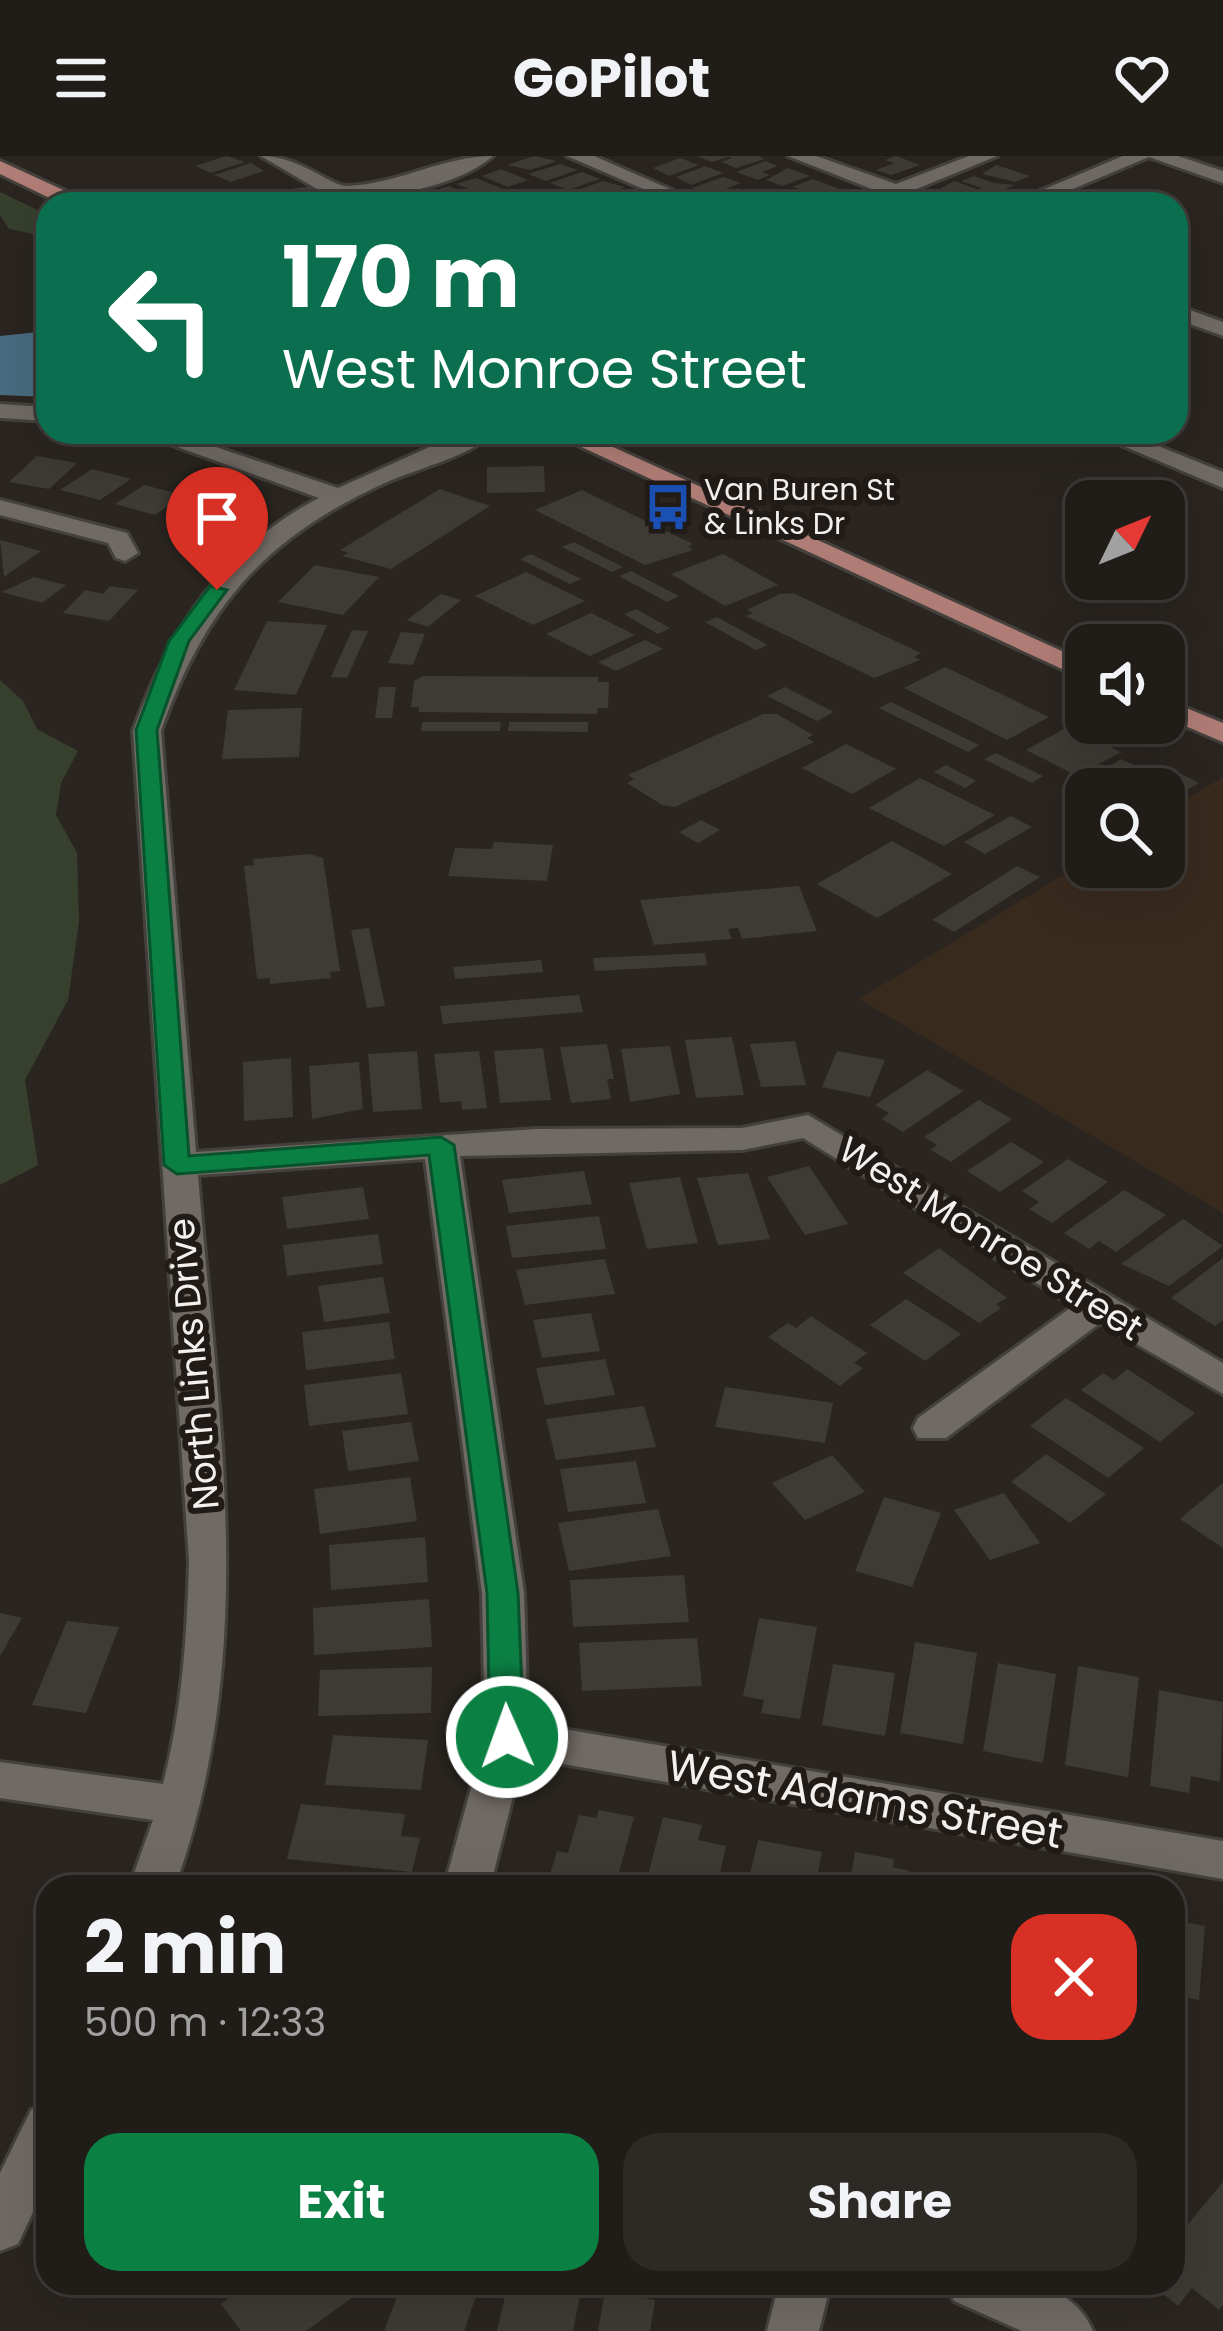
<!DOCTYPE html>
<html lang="en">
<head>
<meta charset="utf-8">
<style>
	:root { --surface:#201c18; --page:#2d2925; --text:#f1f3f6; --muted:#a2a1a2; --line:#3d3a37; --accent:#0b8043 }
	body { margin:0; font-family:Poppins,sans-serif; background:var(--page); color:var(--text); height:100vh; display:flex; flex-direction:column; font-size:45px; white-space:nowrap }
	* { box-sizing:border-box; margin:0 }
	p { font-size:39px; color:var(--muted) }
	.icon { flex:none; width:66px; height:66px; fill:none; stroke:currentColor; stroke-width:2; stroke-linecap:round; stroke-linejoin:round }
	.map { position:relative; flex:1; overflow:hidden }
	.details { position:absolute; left:36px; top:1719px; width:1149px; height:420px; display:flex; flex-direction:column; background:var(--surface); border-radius:36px; box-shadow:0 12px 48px #0002,0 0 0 3px var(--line) }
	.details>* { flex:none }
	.hud { position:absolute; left:36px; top:36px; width:1152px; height:252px; border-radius:36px; box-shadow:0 12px 48px #0002,0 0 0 3px var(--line); background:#0b6e4f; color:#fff; overflow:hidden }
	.needle { width:78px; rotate:47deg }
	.buttons { position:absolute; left:1065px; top:324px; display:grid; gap:24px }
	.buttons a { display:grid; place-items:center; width:120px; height:120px; border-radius:24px; background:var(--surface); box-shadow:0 12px 48px #0002,0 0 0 3px var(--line); font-size:60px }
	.pin { position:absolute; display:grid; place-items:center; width:102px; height:102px; color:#fff; margin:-123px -51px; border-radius:50% 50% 50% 0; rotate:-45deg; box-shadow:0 0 12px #0007 }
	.pin .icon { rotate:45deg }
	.me { position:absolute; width:132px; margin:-66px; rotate:358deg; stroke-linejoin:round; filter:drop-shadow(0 0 9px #0008) }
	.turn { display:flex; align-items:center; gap:42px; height:252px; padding:0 48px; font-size:54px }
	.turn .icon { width:156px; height:156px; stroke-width:2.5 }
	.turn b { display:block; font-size:84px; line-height:102px }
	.round { display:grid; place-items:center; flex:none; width:126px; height:126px; border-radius:36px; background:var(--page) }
	.overview { display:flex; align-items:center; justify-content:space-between; height:204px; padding:0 48px }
	h1 { font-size:72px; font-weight:700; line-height:90px }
	.button { display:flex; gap:24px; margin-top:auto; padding:24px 48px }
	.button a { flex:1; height:138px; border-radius:36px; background:var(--accent); color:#fff; font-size:48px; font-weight:700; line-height:138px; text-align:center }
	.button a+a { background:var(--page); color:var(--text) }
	header { display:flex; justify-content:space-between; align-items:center; height:156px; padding:0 48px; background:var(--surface); font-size:54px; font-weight:700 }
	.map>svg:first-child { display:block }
</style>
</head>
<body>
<header><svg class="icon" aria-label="menu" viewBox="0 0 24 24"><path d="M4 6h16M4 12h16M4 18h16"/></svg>GoPilot<svg class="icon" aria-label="heart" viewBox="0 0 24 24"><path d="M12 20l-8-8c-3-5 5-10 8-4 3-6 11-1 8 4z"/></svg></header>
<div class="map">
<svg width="1223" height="2175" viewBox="0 0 1223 2175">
	<rect width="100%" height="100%" fill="#2a2520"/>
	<!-- commercial -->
	<path fill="#392a1e" d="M1223,621V1057L859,843L1086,705V711H1164V657Z"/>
	<!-- green -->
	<g fill="#37402d">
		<path d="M0,36L48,59V81L9,73L0,59Z"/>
		<path d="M0,524L23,545L37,573L78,595L61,627L56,659L77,697L79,766L68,844L25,924L38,1009L0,1029Z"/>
	</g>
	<!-- water -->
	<path fill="#496b7f" d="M48,175V241L0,239V180Z"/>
	<!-- building -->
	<g fill="#3e3a34">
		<path d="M227,0L245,6L211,17L195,10Z"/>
		<path d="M534,0L557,5L530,14L507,9Z"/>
		<path d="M696,0H758L765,3L736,12L721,6L732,2L728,1L712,6Z"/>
		<path d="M896,0L920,9L891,19L876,14L894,7L885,4Z"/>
		<path d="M680,2L699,9L669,20L653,12Z"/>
		<path d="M765,5L778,10L762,16L770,19L758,24L736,16Z"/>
		<path d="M251,7L264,15L231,26L214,19Z"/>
		<path d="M560,8L578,14L546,25L528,18Z"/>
		<path d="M996,9L1030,20L1015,26L982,18Z"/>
		<path d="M705,10L723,17L691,29L676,21Z"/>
		<path d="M788,12L810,20L782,30L766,24Z"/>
		<path d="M501,13L528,24L508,31L482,20Z"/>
		<path d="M582,16L600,23L568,34L550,27Z"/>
		<path d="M974,20L994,27L1015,29L995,37L961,25Z"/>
		<path d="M723,21L741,27L710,39L692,32Z"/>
		<path d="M476,22L503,33L484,39L456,28Z"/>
		<path d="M813,23L845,35L832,40L792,31Z"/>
		<path d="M603,25L625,31L591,43L572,36Z"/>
		<path d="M954,25L988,37L972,43L938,34Z"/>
		<path d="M449,30L477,42L455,48L428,36Z"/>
		<path d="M738,32L756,39L733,48L707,44Z"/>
		<path d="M554,34L588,48H551L534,41Z"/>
		<path d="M790,34L800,38L796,41L809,36L826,43L798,48L775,39Z"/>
		<path d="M37,300L77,307L49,333L9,326Z"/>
		<path d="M544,310L545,336L487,337V311Z"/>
		<path d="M92,313L131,323L100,344L60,334Z"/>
		<path d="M144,329L183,339L155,359L115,348Z"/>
		<path d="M440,333L490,350L391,413L342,400L348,397L340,394Z"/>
		<path d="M582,334L693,388L688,391L693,394L645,409L535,354Z"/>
		<path d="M193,342L234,353L207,373L165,363Z"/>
		<path d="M0,384L41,395L4,421Z"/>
		<path d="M574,386L623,411L612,416L562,391Z"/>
		<path d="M531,398L581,423L570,428L520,403Z"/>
		<path d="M723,398L778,429L725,450L671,418Z"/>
		<path d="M315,409L379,421L343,459L278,446Z"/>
		<path d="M631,415L679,440L667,446L619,420Z"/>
		<path d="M526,416L585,445L533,469L475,440Z"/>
		<path d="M34,421L66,429L42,447L2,436Z"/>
		<path d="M110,430L138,434L109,465L63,457L85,434L103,438Z"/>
		<path d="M793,437L921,497L914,501L920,504L874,522L746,460L753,457L747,454L780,438Z"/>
		<path d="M441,438L461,444L428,471L407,464Z"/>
		<path d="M636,453L670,472L658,478L624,458Z"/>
		<path d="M591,457L635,479L590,500L546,478Z"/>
		<path d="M717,461L768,489L756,494L705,466Z"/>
		<path d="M267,465L327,469L296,539L234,534Z"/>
		<path d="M352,474L368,475L347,522L331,521Z"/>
		<path d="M401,476L425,478L413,509L388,507Z"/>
		<path d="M645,484L663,493L616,515L598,506Z"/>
		<path d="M945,511L1049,561L1007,584L904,532Z"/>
		<path d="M423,520L598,521V526H609L608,552H598L597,558L419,556V551H411L414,525Z"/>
		<path d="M379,531H396L392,562H375Z"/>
		<path d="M785,531L834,556L817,565L767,540Z"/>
		<path d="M891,546L979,589L968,596L879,552Z"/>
		<path d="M302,552L299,601L222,603L228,554Z"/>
		<path d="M763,558H777L813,579L807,582L814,586L675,651L662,649L627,627L634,623L628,619Z"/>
		<path d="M422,566H501L500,575H421Z"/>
		<path d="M509,566H588V576L508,575Z"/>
		<path d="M1068,571L1121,596L1077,620L1026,594Z"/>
		<path d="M846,588L896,613L852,638L802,612Z"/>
		<path d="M996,597L1043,620L1032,627L984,603Z"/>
		<path d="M1121,603L1136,610L1099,633L1083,627Z"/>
		<path d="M946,609L976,625L965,632L934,616Z"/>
		<path d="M1177,616L1199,627L1164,648V633H1149Z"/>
		<path d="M920,622L995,659L944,690L869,652Z"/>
		<path d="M1011,660L1032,671L985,698L964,686Z"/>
		<path d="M701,664L720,674L698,687L679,676Z"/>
		<path d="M892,685L952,718L877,762L817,728Z"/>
		<path d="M494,686L553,689L547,725L448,720L455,692L492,693Z"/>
		<path d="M310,698L323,702L340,815L330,816L331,822L270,828V822L257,823L244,710L254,709L253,703Z"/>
		<path d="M1017,710L1040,721L954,776L932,764Z"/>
		<path d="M799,730L817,775L742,783L738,772L728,773L732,783L654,789L640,744Z"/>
		<path d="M369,772L385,850L367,852L351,774Z"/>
		<path d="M705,797L707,809L595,815L593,802Z"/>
		<path d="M541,804L543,816L455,823L453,811Z"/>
		<path d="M579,839L583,856L443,868L440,850Z"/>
		<path d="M732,881L744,939L696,942L685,884Z"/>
		<path d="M795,885L806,929L761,931L750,888Z"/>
		<path d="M607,888L614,923H607L611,943L571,947L560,891Z"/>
		<path d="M670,890L680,938L630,946L621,893Z"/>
		<path d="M543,892L551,944L500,947L494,895Z"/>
		<path d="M417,895L422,953L373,956L368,898Z"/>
		<path d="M479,895L487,952L462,954L461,945L440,947L434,898Z"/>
		<path d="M837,895L885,904L870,941L822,931Z"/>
		<path d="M291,902L293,961L244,965L243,906Z"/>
		<path d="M359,906L363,953L312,963L309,910Z"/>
		<path d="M927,914L963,935L903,976L882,963L889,957L875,949Z"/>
		<path d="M979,944L1012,963L951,1006L931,994L937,989L924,981Z"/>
		<path d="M1011,986L1044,1006L1000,1036L967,1015Z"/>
		<path d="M1068,1003L1108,1026L1052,1067L1029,1053L1039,1046L1022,1035Z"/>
		<path d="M809,1010L848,1068L805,1079L767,1021Z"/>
		<path d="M584,1015L592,1048L509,1057L502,1024Z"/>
		<path d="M748,1017L770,1083L718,1089L697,1022Z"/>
		<path d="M680,1021L698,1087L647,1093L629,1027Z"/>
		<path d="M363,1031L369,1063L287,1073L282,1041Z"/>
		<path d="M1124,1034L1166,1059L1116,1096L1099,1085L1089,1093L1064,1077Z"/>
		<path d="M599,1060L606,1093L512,1102L506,1070Z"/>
		<path d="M1183,1063L1223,1090L1169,1130L1121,1108Z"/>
		<path d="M378,1078L383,1108L287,1120L283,1089Z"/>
		<path d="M939,1092L1007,1142L996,1148L1001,1152L979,1167L903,1117Z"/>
		<path d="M1223,1102V1164L1215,1170L1171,1142Z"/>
		<path d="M605,1103L615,1138L525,1149L516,1114Z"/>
		<path d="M383,1121L390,1157L324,1166L318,1130Z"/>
		<path d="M906,1143L961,1178L925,1205L870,1169Z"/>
		<path d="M591,1157L600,1195L542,1202L533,1164Z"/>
		<path d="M811,1160L867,1197L854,1207L863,1212L840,1230L768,1181L788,1167L796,1172Z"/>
		<path d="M389,1166L395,1203L306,1214L302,1176Z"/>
		<path d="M605,1203L615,1239L545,1249L536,1212Z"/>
		<path d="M1127,1213L1195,1257L1160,1286L1081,1234L1103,1217L1114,1224Z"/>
		<path d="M401,1217L408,1258L309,1270L304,1229Z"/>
		<path d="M725,1231L833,1247L825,1287L715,1271Z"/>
		<path d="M1066,1242L1144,1292L1108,1322L1030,1270Z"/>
		<path d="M644,1250L656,1291L556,1304L546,1263Z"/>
		<path d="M411,1266L419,1305L348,1315L342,1275Z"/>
		<path d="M1046,1298L1106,1338L1070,1367L1011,1326Z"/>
		<path d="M832,1299L865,1336L805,1364L772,1327Z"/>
		<path d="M636,1305L646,1347L568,1356L560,1313Z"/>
		<path d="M410,1321L417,1365L320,1378L314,1333Z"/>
		<path d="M1223,1327V1392L1180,1363Z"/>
		<path d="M1004,1337L1040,1387L990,1404L954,1354Z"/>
		<path d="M884,1341L941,1357L912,1431L855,1415Z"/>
		<path d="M658,1353L671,1400L569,1415L558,1367Z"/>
		<path d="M425,1381L428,1426L331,1434L329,1389Z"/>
		<path d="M684,1419L689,1466L573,1471L570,1424Z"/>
		<path d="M429,1443L432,1491L314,1499L313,1452Z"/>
		<path d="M0,1457L22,1462L0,1500Z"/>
		<path d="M759,1462L817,1471L800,1563L761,1557L764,1544L743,1540Z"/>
		<path d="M67,1465L119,1471L86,1557L32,1549Z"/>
		<path d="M697,1482L702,1530L582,1535L579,1487Z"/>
		<path d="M915,1486L977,1497L963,1588L900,1577Z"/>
		<path d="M998,1507L1056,1518L1043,1607L983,1595Z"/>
		<path d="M833,1508L895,1517L885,1580L822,1569Z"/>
		<path d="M1078,1510L1139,1521L1128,1621L1065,1609Z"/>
		<path d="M432,1511L431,1557L318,1560L320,1514Z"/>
		<path d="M1159,1534L1223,1546L1220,1626L1191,1620L1189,1637L1150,1630Z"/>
		<path d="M333,1579L428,1584L421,1634L325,1629Z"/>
		<path d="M301,1648L405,1658L401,1680L420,1682L412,1716L287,1703Z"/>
		<path d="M599,1654L634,1661L615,1731H546L557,1695L568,1697L579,1659L596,1662Z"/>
		<path d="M663,1661L702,1669L698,1684L726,1690L717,1731H645Z"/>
		<path d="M758,1684L822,1696L815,1731H747Z"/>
		<path d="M855,1696L894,1703L893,1711L910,1715L907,1731H849Z"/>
		<path d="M1173,1764L1205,1770L1199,1844L1173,1839Z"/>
		<path d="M1223,2026V2149L1219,2154L1192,2132L1178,2150L1150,2127H1173V2086Z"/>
		<path d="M251,2127H352L360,2136L306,2175H241L221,2148Z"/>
		<path d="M402,2127H446L477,2137L464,2175H384Z"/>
		<path d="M508,2127L581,2134L573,2175H497Z"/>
		<path d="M605,2135L655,2144L650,2175H598Z"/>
	</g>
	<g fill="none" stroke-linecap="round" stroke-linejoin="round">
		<defs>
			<g id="minor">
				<path d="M261,0C300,0 330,30 347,30C398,28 444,0 493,0C436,49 299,48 228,48L238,42L317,33Z"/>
				<path d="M567,0H594L672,34L655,38Z"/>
				<path d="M788,0H816L896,28L969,0H997L880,48H852L877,35Z"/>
				<path d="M1123,0H1178L1223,15V27L1149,1L1037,48H1009Z"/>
				<path d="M1176,149L1223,166V180L1176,163Z"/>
				<path d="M0,248L48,251V265L0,262Z"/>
				<path d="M136,276H171L338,332L463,276H495C471,300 419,312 387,326C265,381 205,450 161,575L196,996L536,973L742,972L808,959L1223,1207V1238L1100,1167L946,1282H918L913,1272L918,1262L1073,1150L803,982L742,994L460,1000L524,1437L528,1567L1223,1685V1723L523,1601L490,1731H444L485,1581L482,1437L425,1003L198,1019C218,1267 260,1492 175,1731H129L153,1664L0,1642V1606L163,1628C182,1555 187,1480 189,1405L133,575C169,475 222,392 319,342Z"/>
				<path d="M1090,276H1123L1223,316V332Z"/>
				<path d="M0,344L127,377L138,397L125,405L116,402L108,387L0,359Z"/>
				<path d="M48,1947V2024L18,2088L0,2095V2017L31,1954Z"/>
				<path d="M779,2127H831L819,2175H767Z"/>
				<path d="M946,2127C1000,2127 1068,2116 1093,2175H1022L954,2145Z"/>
			</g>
			<g id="major">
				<path d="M0,5L85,44L88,48H62L0,18Z"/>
				<path d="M549,276H580L1086,506V524Z"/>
				<path d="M1164,543L1223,567V586L1164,561Z"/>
			</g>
		</defs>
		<!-- minor casing -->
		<use href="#minor" stroke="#44403c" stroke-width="6"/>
		<!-- major casing -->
		<use href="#major" stroke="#44403c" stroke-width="6"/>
		<!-- minor -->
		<use href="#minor" fill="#706a65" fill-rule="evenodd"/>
		<!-- major -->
		<use href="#major" fill="#b07d76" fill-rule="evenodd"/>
	</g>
	<!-- route -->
	<path fill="#0b8043" stroke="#07532c" stroke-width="3" d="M210,430L227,434L189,485L157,574L189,1000L441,981L454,989L518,1437L524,1581L519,1590H495L490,1581L487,1437L429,999L177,1018L164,1009L136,574L169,485Z"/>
	<!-- icons -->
	<defs>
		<symbol id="bus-bare" viewBox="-9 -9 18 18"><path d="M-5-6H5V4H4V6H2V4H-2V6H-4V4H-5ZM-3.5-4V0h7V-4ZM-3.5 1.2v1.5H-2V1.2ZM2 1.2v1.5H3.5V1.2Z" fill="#1a4fb4" stroke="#201b17" stroke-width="2.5" paint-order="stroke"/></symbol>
	</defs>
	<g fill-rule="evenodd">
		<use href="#bus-bare" x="635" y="318" width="66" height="66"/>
	</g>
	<g text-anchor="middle" stroke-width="12" stroke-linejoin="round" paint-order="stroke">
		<!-- far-poi labels -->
		<g font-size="30" fill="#f4f0ed" stroke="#201b17" text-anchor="start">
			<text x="704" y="344">Van Buren St<tspan x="704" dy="34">&amp; Links Dr</tspan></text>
		</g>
		<!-- street labels -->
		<g font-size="36" fill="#f4f0ed" stroke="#201b17">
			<text transform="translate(991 1082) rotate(32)" y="13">West Monroe Street</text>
			<text transform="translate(193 1208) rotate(-95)" y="13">North Links Drive</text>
		</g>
		<!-- near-street labels -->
		<g font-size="42" fill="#f4f0ed" stroke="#201b17">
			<text transform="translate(865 1643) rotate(10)" y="15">West Adams Street</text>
		</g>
	</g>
</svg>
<div class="buttons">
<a><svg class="needle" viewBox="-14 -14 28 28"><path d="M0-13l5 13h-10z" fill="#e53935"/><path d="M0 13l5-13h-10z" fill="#a2a1a2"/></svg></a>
<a><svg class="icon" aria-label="sound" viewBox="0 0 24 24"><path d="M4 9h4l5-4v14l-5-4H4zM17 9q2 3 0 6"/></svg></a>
<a><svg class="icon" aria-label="search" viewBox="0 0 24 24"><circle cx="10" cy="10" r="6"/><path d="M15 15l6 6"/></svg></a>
</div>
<div class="pin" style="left:217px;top:434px;background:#d93025"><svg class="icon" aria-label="arrive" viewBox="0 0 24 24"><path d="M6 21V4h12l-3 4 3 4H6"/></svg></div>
<svg class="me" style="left:507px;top:1581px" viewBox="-20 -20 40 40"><circle r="17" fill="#0b8043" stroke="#fff" stroke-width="3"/><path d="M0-11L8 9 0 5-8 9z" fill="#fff"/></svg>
<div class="hud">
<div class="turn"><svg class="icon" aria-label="left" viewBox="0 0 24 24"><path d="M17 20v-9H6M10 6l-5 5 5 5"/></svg><div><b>170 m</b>West Monroe Street</div></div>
</div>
<section class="details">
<div class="overview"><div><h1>2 min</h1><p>500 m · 12:33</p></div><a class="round" style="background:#d93025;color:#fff"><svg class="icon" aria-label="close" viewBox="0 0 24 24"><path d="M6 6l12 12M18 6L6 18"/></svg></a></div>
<div class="button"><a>Exit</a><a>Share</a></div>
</section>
</div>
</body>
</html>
